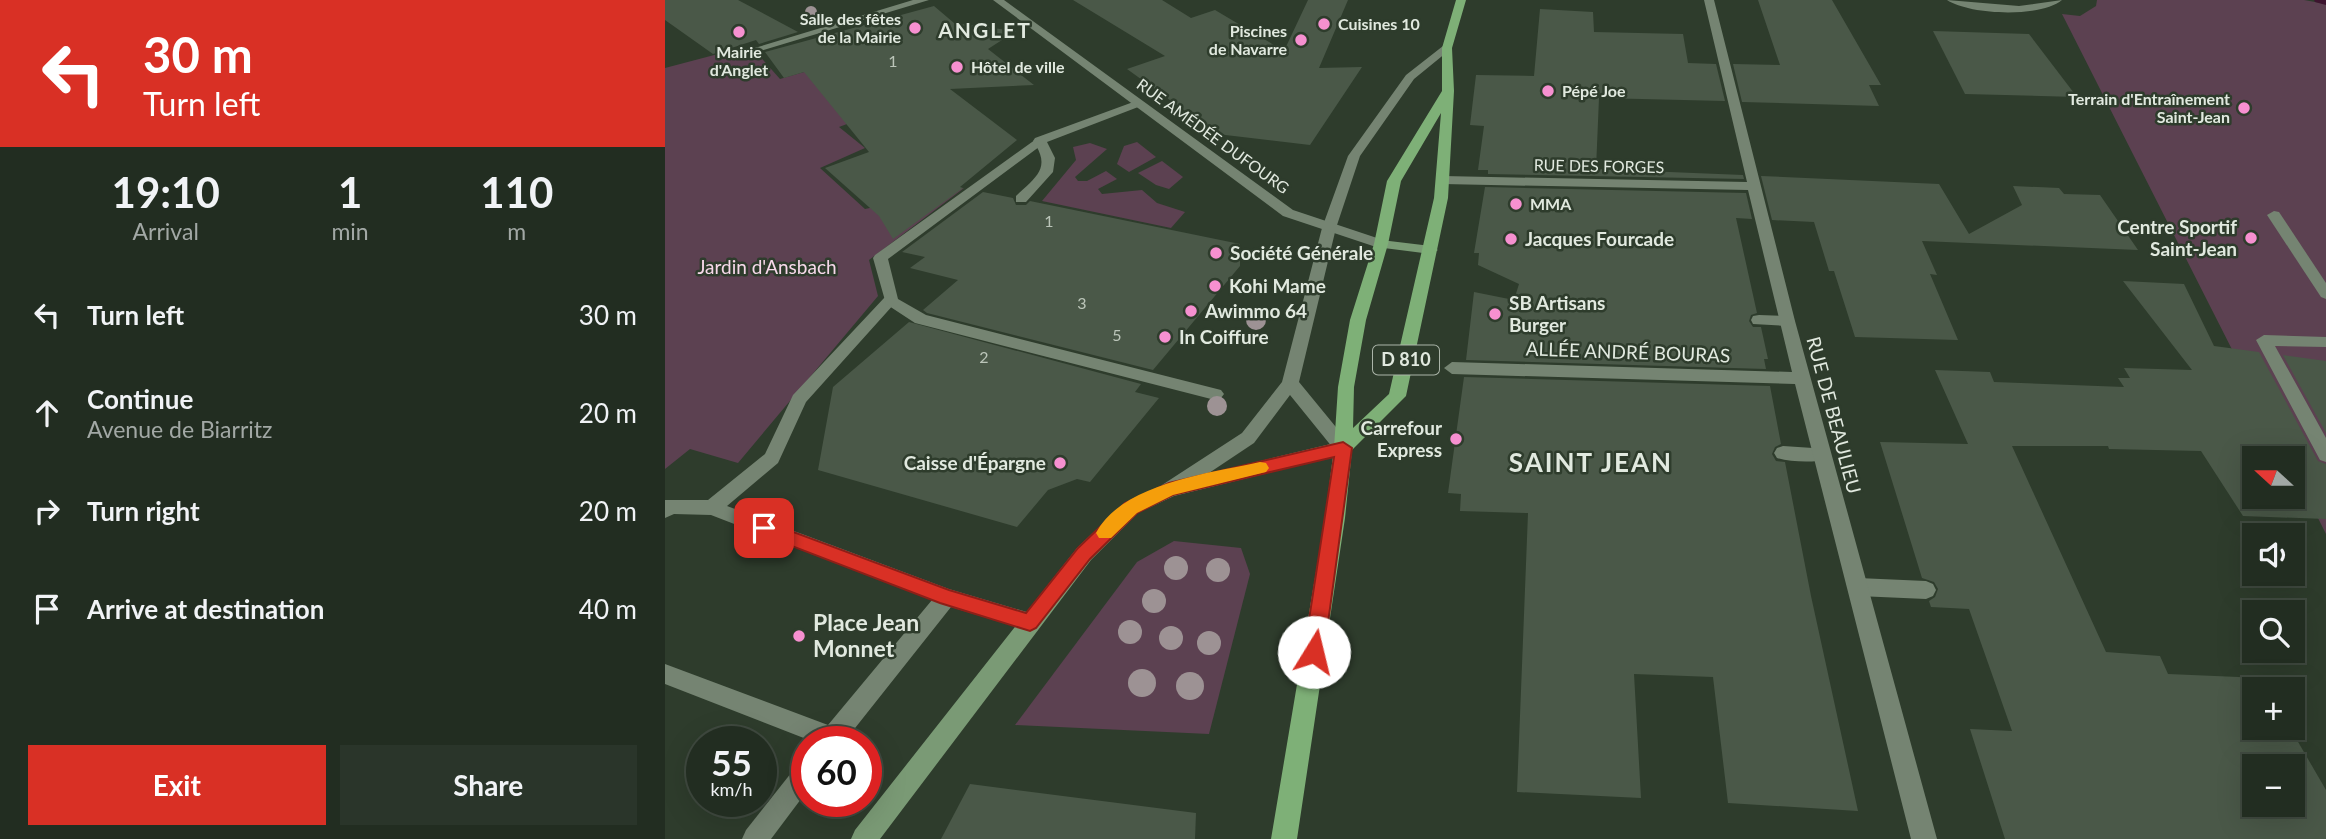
<!DOCTYPE html>
<html lang="en">
<head>
<meta charset="utf-8">
<style>
	:root { --surface:#222d21; --page:#2a352a; --text:#f1f3f6; --muted:#a2a8a5; --line:#3f493f; --accent:#d93025 }
	body { margin:0; font-family:Lato,sans-serif; background:var(--page); color:var(--text); height:100vh; display:flex; flex-direction:column; font-size:26px; white-space:nowrap }
	* { box-sizing:border-box; margin:0 }
	p { font-size:23px; color:var(--muted) }
	.icon { flex:none; width:38px; height:38px; fill:none; stroke:currentColor; stroke-width:2; stroke-linecap:round; stroke-linejoin:round }
	.map { position:relative; flex:1; overflow:hidden }
	.sheet { display:flex; flex-direction:column; background:var(--surface); width:665px }
	.sheet>* { flex:none }
	.guide { background:#d93025; color:#fff; overflow:hidden }
	.needle { width:46px; rotate:291deg }
	.buttons { position:absolute; left:1577px; top:446px; display:grid; gap:14px }
	.buttons a { display:grid; place-items:center; width:63px; height:63px; border-radius:0px; background:var(--surface); box-shadow:0 7px 28px #0002,0 0 0 2px var(--line); font-size:35px }
	.speed { position:absolute; left:21px; top:726px; display:flex; gap:14px; font-size:35px; font-weight:700; text-align:center }
	.speed>* { display:grid; place-content:center; width:91px; height:91px; border-radius:50%; background:var(--surface); box-shadow:0 7px 28px #0002,0 0 0 2px var(--line); line-height:1 }
	.speed small { font-size:18px; font-weight:400 }
	.speed .limit { border:10px solid #d22; background:#fff; color:#111 }
	.pin { position:absolute; display:grid; place-items:center; width:60px; height:60px; color:#fff; margin:-30px; border-radius:14px; box-shadow:0 4px 10px #0006 }
	.me { position:absolute; width:77px; margin:-38px; rotate:9deg; stroke-linejoin:round; filter:drop-shadow(0 0 5px #0008) }
	.turn { display:flex; align-items:center; gap:24px; height:147px; padding:0 28px; font-size:32px }
	.turn .icon { width:91px; height:91px; stroke-width:2.5 }
	.turn b { display:block; font-size:49px; line-height:60px }
	.eta { display:flex; justify-content:space-evenly; align-items:center; height:119px; text-align:center }
	.eta b { font-size:42px; font-weight:700; line-height:49px }
	.cta { display:flex; gap:14px; margin-top:auto; padding:14px 28px }
	.cta a { flex:1; height:80px; border-radius:0px; background:var(--accent); color:#fff; font-size:28px; font-weight:700; line-height:80px; text-align:center }
	.cta a+a { background:var(--page); color:var(--text) }
	ul { padding:0; list-style:none }
	li { display:flex; align-items:center; gap:21px; height:98px; padding:0 28px }
	li div { flex:1 }
	li b { display:block; font-size:26px }
	li em { font-style:normal }
	main { display:flex; flex:1; min-height:0 }
	.map>svg:first-child { display:block }
</style>
</head>
<body>
<main>
<section class="sheet">
<div class="guide">
<div class="turn"><svg class="icon" aria-label="left" viewBox="0 0 24 24"><path d="M17 20v-9H6M10 6l-5 5 5 5"/></svg><div><b>30 m</b>Turn left</div></div>
</div>
<div class="eta">
<div><b>19:10</b><p>Arrival</p></div>
<div><b>1</b><p>min</p></div>
<div><b>110</b><p>m</p></div>
</div>
<ul>
<li><svg class="icon" aria-label="left" viewBox="0 0 24 24"><path d="M17 20v-9H6M10 6l-5 5 5 5"/></svg><div><b>Turn left</b></div><em>30 m</em></li>
<li><svg class="icon" aria-label="ahead" viewBox="0 0 24 24"><path d="M12 20V5M6 11l6-6 6 6"/></svg><div><b>Continue</b><p>Avenue de Biarritz</p></div><em>20 m</em></li>
<li><svg class="icon" aria-label="right" viewBox="0 0 24 24"><path d="M7 20v-9h11M14 6l5 5-5 5"/></svg><div><b>Turn right</b></div><em>20 m</em></li>
<li><svg class="icon" aria-label="arrive" viewBox="0 0 24 24"><path d="M6 21V4h12l-3 4 3 4H6"/></svg><div><b>Arrive at destination</b></div><em>40 m</em></li>
</ul>
<div class="cta"><a>Exit</a><a>Share</a></div>
</section>
<div class="map">
<svg width="1661" height="839" viewBox="0 0 1661 839">
	<rect width="100%" height="100%" fill="#2e3c2c"/>
	<!-- green -->
	<g fill="#5c4151">
		<path d="M1432,0H1639L1661,4V534L1628,468V458H1622L1397,14L1415,16L1431,6Z"/>
		<path d="M72,49L77,53L91,52L115,79L163,65L203,116L174,127L200,148L155,168L200,209L299,188L204,260L213,296L73,463L25,449L0,469V68Z"/>
		<path d="M472,142L491,157L464,172L452,164L459,146Z"/>
		<path d="M425,143L442,149L410,177L413,181H422L441,171L452,179L433,189L437,194L477,190L492,203L520,212L506,228L377,201L411,160L408,147Z"/>
		<path d="M497,161L518,177L504,189L491,185L473,173Z"/>
		<path d="M509,541L576,548L585,574L544,734L350,725L472,562Z"/>
	</g>
	<g fill="none" stroke-linecap="round" stroke-linejoin="round">
		<!-- stream -->
		<path fill="#3d142f" fill-rule="evenodd" d="M1649,0H1661V5L1650,2Z"/>
	</g>
	<!-- building -->
	<g fill="#4a5848" fill-rule="evenodd">
		<path d="M0,0H73L133,32L94,44L91,40L48,54L0,20Z"/>
		<path d="M408,0H497L526,18L550,10L619,51L643,0H683L654,68L697,67L645,145L552,134L462,69L500,56Z"/>
		<path d="M1093,0H1167L1216,85H1204L1214,106L1077,102L1068,64L1115,65Z"/>
		<path d="M269,6L289,23L351,31L323,49L369,85L285,89L352,140L295,187L298,188L228,239L214,216L160,168L204,152L139,72L119,78L100,52Z"/>
		<path d="M875,9L928,12L929,32L1018,34L1023,63L1051,64L1060,101L934,98L931,169L1078,175L1079,179L823,174V170H813L819,126L805,125L811,75L869,76Z"/>
		<path d="M1268,31L1364,34L1412,97L1300,94Z"/>
		<path d="M1096,176L1274,184L1304,234L1357,205L1348,186L1394,188L1399,194L1435,195L1473,250L1257,241L1272,275L1265,274L1293,340L1190,337L1169,271H1164L1149,222L1107,220Z"/>
		<path d="M820,187L1081,193L1087,219L1071,218L1092,313L1086,315L1084,321L1088,327H1096L1103,359H1099L1101,369L801,360L809,292L849,300L854,284L813,265L814,253H809Z"/>
		<path d="M318,192L348,198L351,205H361L365,201L575,244V266L488,370L262,313L258,310L293,280L245,268L260,257L237,252Z"/>
		<path d="M1458,281L1519,284L1549,346L1594,352L1653,461L1661,464V519L1578,516L1536,451L1444,449L1443,446H1347L1441,652L1495,656L1503,674L1597,678L1604,690H1589V728H1625L1661,790V839H1340L1305,729L1347,731L1304,609L1266,607L1264,601L1270,597L1273,589L1269,582L1257,578L1215,442L1303,444L1270,370L1325,372L1329,382L1459,387L1453,378H1465L1459,368L1527,370ZM1589,458H1628V497H1589ZM1589,766H1628V805H1589Z"/>
		<path d="M244,322L476,384L470,392L494,398L425,482L412,479L383,490L352,527L153,470L168,387Z"/>
		<path d="M1618,355L1661,361V433Z"/>
		<path d="M799,377L1105,386L1116,444L1110,447L1107,454L1111,461L1120,462L1146,596L1193,811L1063,803L1048,677L969,674L976,798L852,792L863,513L795,511L796,494L783,493Z"/>
		<path d="M305,784L531,813L530,839H276Z"/>
	</g>
	<g fill="none" stroke-linecap="round" stroke-linejoin="round">
		<!-- lane -->
		<g fill="#758472" fill-rule="evenodd">
			<path d="M248,0H264L92,52L83,50Z"/>
			<path d="M778,46L787,48L749,79L695,156L671,228L634,382L684,443L687,448L684,453H672L625,395L589,443L511,495L504,497L497,495L495,490L497,485L577,433L617,382L657,228L683,156L741,75Z"/>
			<path d="M471,101L481,104L382,142L390,158L388,172L361,202H351V196C371,177 387,168 368,141L370,138Z"/>
			<path d="M1609,211L1614,212L1661,283V299L1656,297L1602,215Z"/>
			<path d="M225,295L233,300L230,303L141,402L113,463L62,506L284,589L372,615L376,622L372,629L365,631L286,607L179,742H149L0,684V664L163,725L267,600L46,515L9,514L0,518V500H43L100,454L128,395L220,297Z"/>
			<path d="M1094,315L1122,316L1130,321L1122,326L1088,324L1086,320L1088,316Z"/>
			<path d="M1599,335L1661,337V347L1610,346L1661,438V462L1655,460L1591,340Z"/>
			<path d="M1118,446L1163,449L1166,454L1163,459C1149,463 1126,462 1112,458L1109,453L1112,448Z"/>
			<path d="M1193,578L1261,581L1268,584L1271,590L1268,596L1261,599L1193,596L1186,593L1183,587L1186,581Z"/>
			<path d="M142,759V791L106,839H77L81,830L134,763Z"/>
		</g>
		<!-- street -->
		<g fill="#758472" fill-rule="evenodd">
			<path d="M328,0H339L628,210L721,241L723,244L716,248L711,247L618,216Z"/>
			<path d="M1039,0H1049L1130,321L1272,839H1246L1130,384L787,374L779,368L787,362L1127,372L1083,190L778,184L771,180L778,176L1082,182Z"/>
			<path d="M1282,0L1354,6L1397,0C1375,18 1305,15 1282,0Z"/>
			<path d="M374,137L378,138V144L223,259L233,299L261,315L556,390L559,394L556,398L550,400L250,323L221,304L208,258L210,255Z"/>
		</g>
		<!-- secondary -->
		<g fill="#7a9a75" fill-rule="evenodd">
			<path d="M716,240L766,246L773,250L766,254L711,247V241Z"/>
			<path d="M678,441L684,443L687,448L684,453L509,496L473,513L426,560L215,839H186L190,830L412,548L459,503L504,483Z"/>
		</g>
		<!-- primary -->
		<path fill="#7eb077" fill-rule="evenodd" d="M791,0H801L787,48L789,91L783,198L741,396L687,450L680,518L632,839H606L660,518L669,448L673,387L685,320L709,244L722,181L777,91V48ZM776,113L769,198L724,394L688,428L689,387L701,320L723,244L736,181Z"/>
	</g>
	<!-- trees -->
	<g fill="#9d9294">
		<circle cx="146" cy="12" r="6"/>
		<circle cx="591" cy="320" r="10"/>
		<circle cx="552" cy="406" r="10"/>
		<circle cx="511" cy="568" r="12"/>
		<circle cx="553" cy="570" r="12"/>
		<circle cx="489" cy="601" r="12"/>
		<circle cx="465" cy="632" r="12"/>
		<circle cx="506" cy="638" r="12"/>
		<circle cx="544" cy="643" r="12"/>
		<circle cx="477" cy="683" r="14"/>
		<circle cx="525" cy="686" r="14"/>
	</g>
	<!-- route -->
	<path fill="#d93025" stroke="#8d1f18" stroke-width="2" d="M678,442L687,448L659,652L656,658L649,660L642,658L639,652L669,457L508,495L472,513L425,559L371,628L365,631L275,603L93,533L90,528L93,523L99,521L284,590L361,613L413,548L460,503L504,483Z"/>
	<!-- slow -->
	<path fill="#f59e0b" d="M595,462L601,463L604,468L601,472L508,495L472,513L446,538H434L431,533C457,483 546,473 595,462Z"/>
	<!-- markers -->
	<g fill="#f690d0" stroke="#2e3c2c" stroke-width="2.5">
		<circle cx="659" cy="24" r="7"/>
		<circle cx="250" cy="28" r="7"/>
		<circle cx="74" cy="32" r="7"/>
		<circle cx="636" cy="40" r="7"/>
		<circle cx="292" cy="67" r="7"/>
		<circle cx="883" cy="91" r="7"/>
		<circle cx="1579" cy="108" r="7"/>
		<circle cx="851" cy="204" r="7"/>
		<circle cx="1586" cy="238" r="7"/>
		<circle cx="846" cy="239" r="7"/>
		<circle cx="551" cy="253" r="7"/>
		<circle cx="550" cy="286" r="7"/>
		<circle cx="526" cy="311" r="7"/>
		<circle cx="830" cy="314" r="7"/>
		<circle cx="500" cy="337" r="7"/>
		<circle cx="791" cy="439" r="7"/>
		<circle cx="395" cy="463" r="7"/>
		<circle cx="134" cy="636" r="7"/>
	</g>
	<g text-anchor="middle" stroke-width="5" stroke-linejoin="round" paint-order="stroke">
		<!-- far-poi labels -->
		<g font-size="16" font-weight="bold" fill="#e1e9df" stroke="#2e3c2c" text-anchor="start">
			<text x="236" y="25" text-anchor="end">Salle des fêtes<tspan x="236" dy="18">de la Mairie</tspan></text>
			<text x="673" y="30">Cuisines 10</text>
			<text x="622" y="37" text-anchor="end">Piscines<tspan x="622" dy="18">de Navarre</tspan></text>
			<text x="74" y="58" text-anchor="middle">Mairie<tspan x="74" dy="18">d'Anglet</tspan></text>
			<text x="306" y="73">Hôtel de ville</text>
			<text x="897" y="97">Pépé Joe</text>
			<text x="1565" y="105" text-anchor="end">Terrain d'Entraînement<tspan x="1565" dy="18">Saint-Jean</tspan></text>
			<text x="865" y="210">MMA</text>
		</g>
		<!-- number labels -->
		<g font-size="16" fill="#bbc5b9">
			<text x="228" y="67">1</text>
			<text x="384" y="227">1</text>
			<text x="417" y="309">3</text>
			<text x="452" y="341">5</text>
			<text x="319" y="363">2</text>
		</g>
		<!-- far-street labels -->
		<g font-size="16" fill="#e1e9df" stroke="#2e3c2c">
			<text transform="translate(548 136) rotate(36)" y="6">RUE AMÉDÉE DUFOURG</text>
			<text transform="translate(934 166) rotate(1)" y="6">RUE DES FORGES</text>
		</g>
		<!-- shield labels -->
		<rect fill="#2e3c2c" stroke="#abb5a9" stroke-width="2" x="708" y="345.5" width="66" height="29" rx="5"/>
		<g font-size="18" font-weight="bold" fill="#e1e9df">
			<text x="741" y="366">D 810</text>
		</g>
		<!-- poi labels -->
		<g font-size="19" font-weight="bold" fill="#e1e9df" stroke="#2e3c2c" text-anchor="start">
			<text x="1572" y="234" text-anchor="end">Centre Sportif<tspan x="1572" dy="22">Saint-Jean</tspan></text>
			<text x="860" y="246">Jacques Fourcade</text>
			<text x="565" y="260">Société Générale</text>
			<text x="564" y="293">Kohi Mame</text>
			<text x="844" y="310">SB Artisans<tspan x="844" dy="22">Burger</tspan></text>
			<text x="540" y="318">Awimmo 64</text>
			<text x="514" y="344">In Coiffure</text>
			<text x="777" y="435" text-anchor="end">Carrefour<tspan x="777" dy="22">Express</tspan></text>
			<text x="381" y="470" text-anchor="end">Caisse d'Épargne</text>
		</g>
		<!-- park labels -->
		<g font-size="19" fill="#f7d8ea" stroke="#2e3c2c">
			<text x="102" y="274">Jardin d'Ansbach</text>
		</g>
		<!-- street labels -->
		<g font-size="19" fill="#e1e9df" stroke="#2e3c2c">
			<text transform="translate(963 352) rotate(2)" y="7">ALLÉE ANDRÉ BOURAS</text>
			<text transform="translate(1169 415) rotate(75)" y="7">RUE DE BEAULIEU</text>
		</g>
		<!-- far-district labels -->
		<g font-size="21" font-weight="bold" letter-spacing="2" fill="#e1e9df" stroke="#2e3c2c">
			<text x="320" y="38">ANGLET</text>
		</g>
		<!-- near-poi labels -->
		<g font-size="23" font-weight="bold" fill="#e1e9df" stroke="#2e3c2c" text-anchor="start">
			<text x="148" y="631">Place Jean<tspan x="148" dy="26">Monnet</tspan></text>
		</g>
		<!-- district labels -->
		<g font-size="26" font-weight="bold" letter-spacing="2" fill="#e1e9df" stroke="#2e3c2c">
			<text x="926" y="472">SAINT JEAN</text>
		</g>
	</g>
</svg>
<div class="buttons">
<a><svg class="needle" viewBox="-14 -14 28 28"><path d="M0-13l5 13h-10z" fill="#e53935"/><path d="M0 13l5-13h-10z" fill="#a2a8a5"/></svg></a>
<a><svg class="icon" aria-label="sound" viewBox="0 0 24 24"><path d="M4 9h4l5-4v14l-5-4H4zM17 9q2 3 0 6"/></svg></a>
<a><svg class="icon" aria-label="search" viewBox="0 0 24 24"><circle cx="10" cy="10" r="6"/><path d="M15 15l6 6"/></svg></a>
<a>+</a>
<a>−</a>
</div>
<div class="speed"><div>55<small>km/h</small></div><div class="limit">60</div></div>
<div class="pin" style="left:99px;top:528px;background:#d93025"><svg class="icon" aria-label="arrive" viewBox="0 0 24 24"><path d="M6 21V4h12l-3 4 3 4H6"/></svg></div>
<svg class="me" style="left:649px;top:652px" viewBox="-20 -20 40 40"><circle r="19" fill="#fff"/><path d="M0-13L10 11 0 6-10 11z" fill="#d93025"/></svg>
</div>
</main>
</body>
</html>
